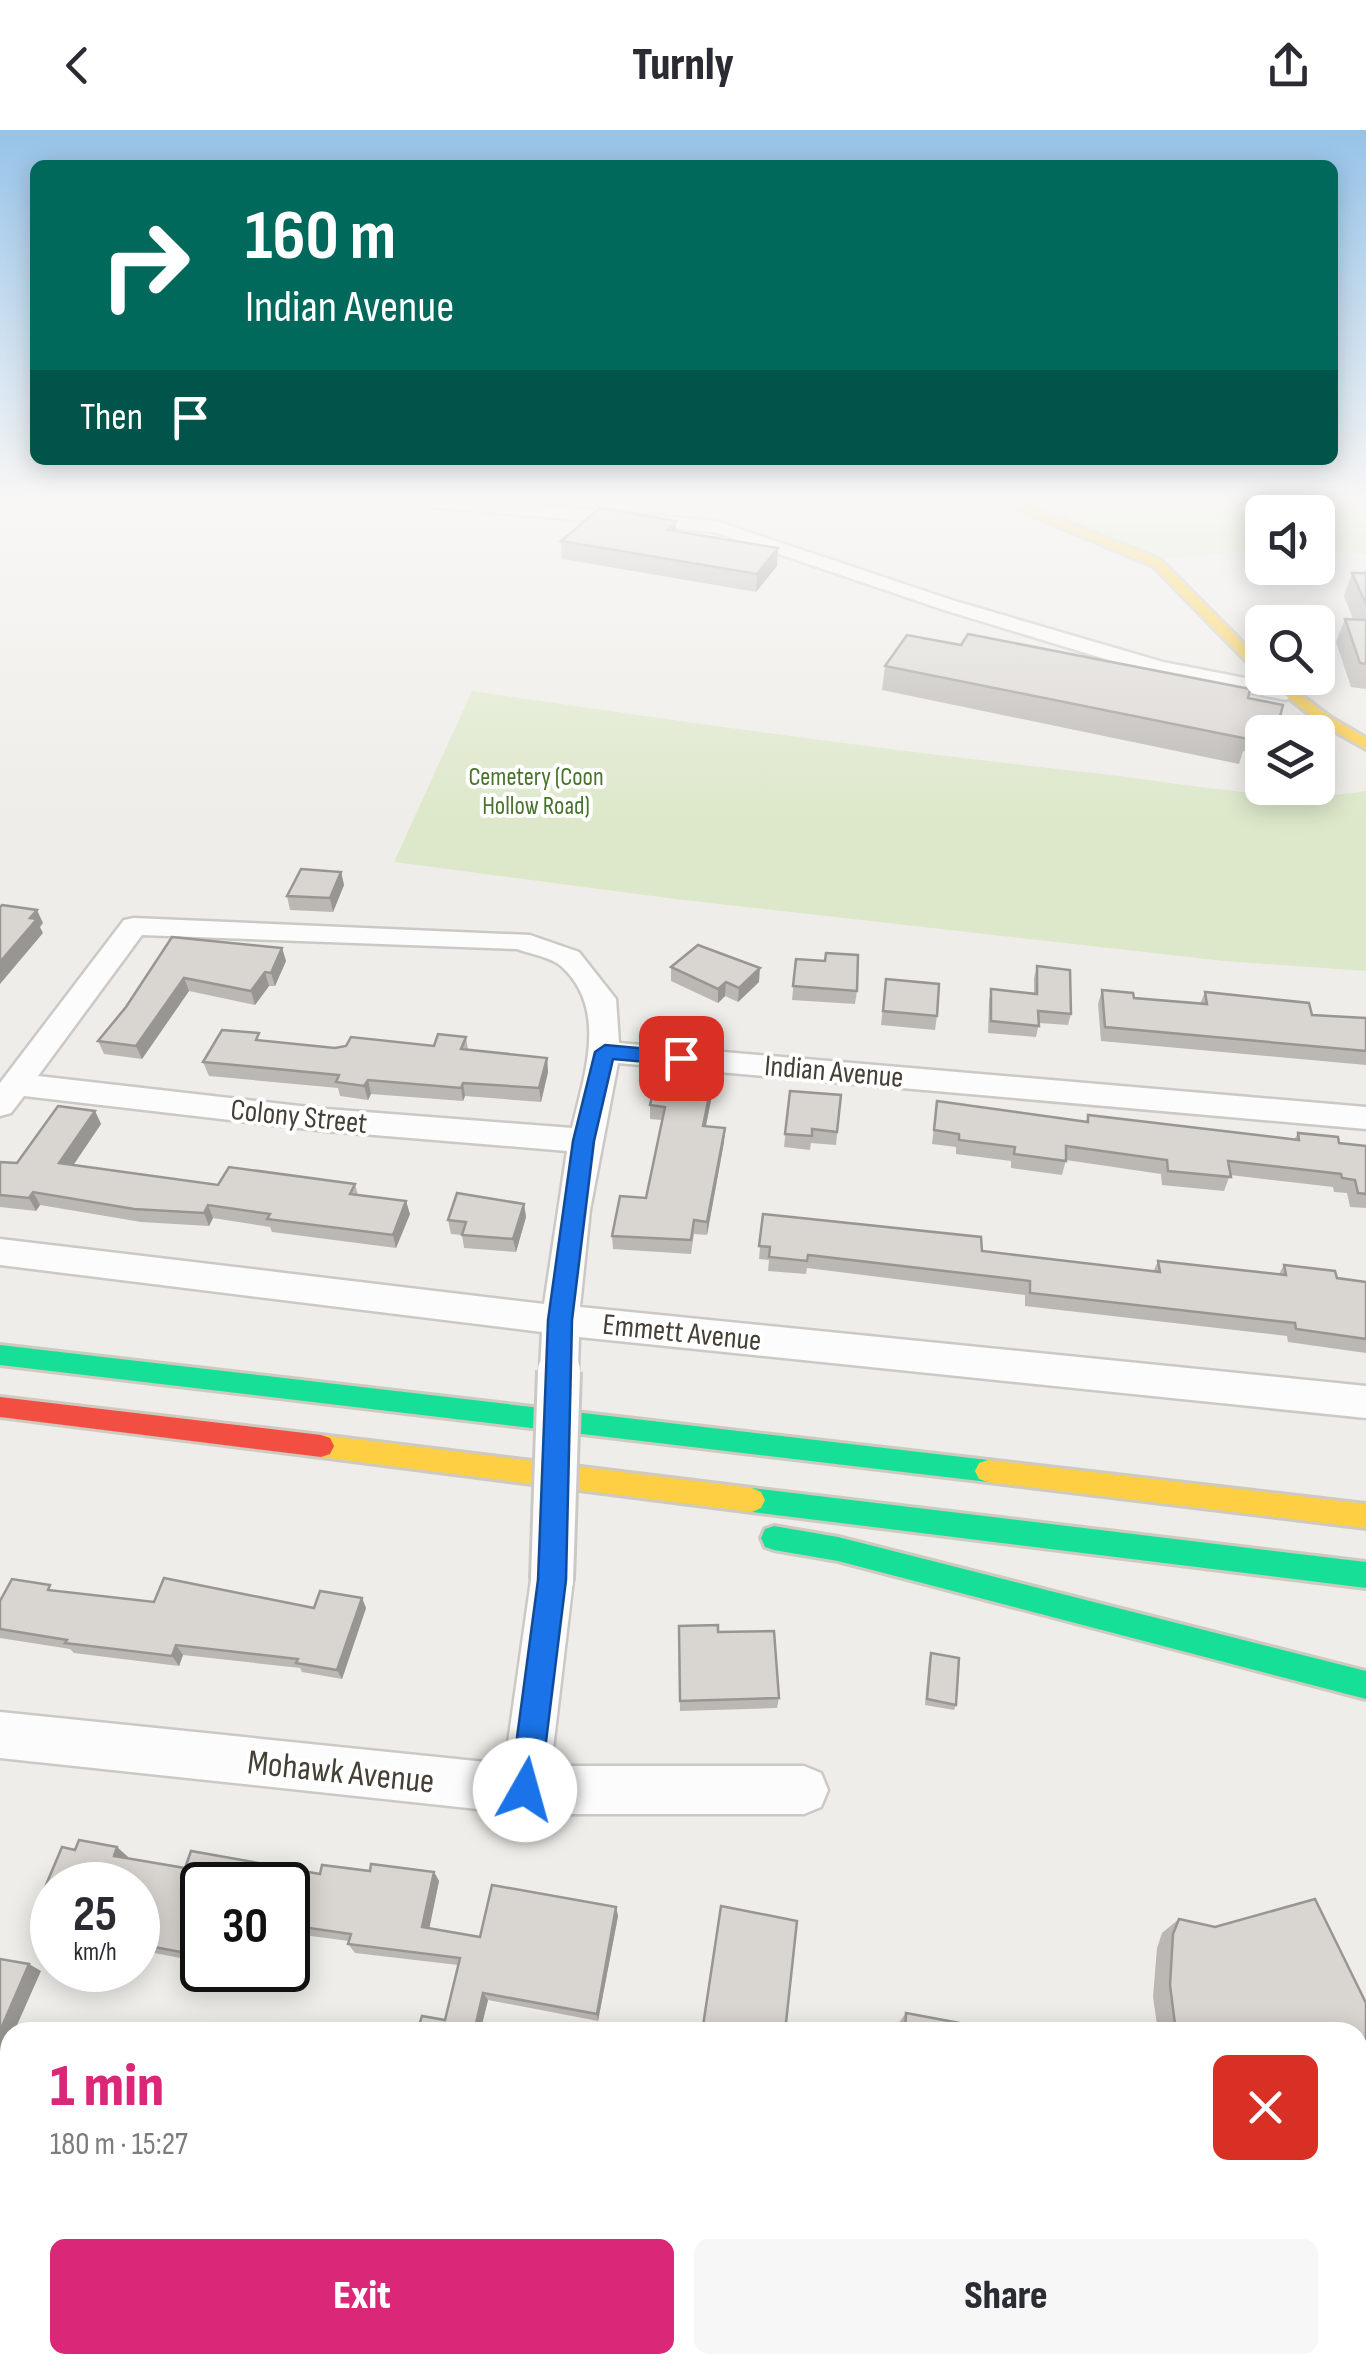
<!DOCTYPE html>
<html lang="en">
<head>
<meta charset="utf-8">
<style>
	:root { --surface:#fff; --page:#f7f7f7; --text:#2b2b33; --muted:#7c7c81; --accent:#db2777 }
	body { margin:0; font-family:"Sofia Sans Condensed",sans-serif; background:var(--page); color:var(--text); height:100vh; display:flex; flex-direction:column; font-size:38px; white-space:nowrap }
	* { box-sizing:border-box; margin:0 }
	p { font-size:32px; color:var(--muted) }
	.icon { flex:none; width:55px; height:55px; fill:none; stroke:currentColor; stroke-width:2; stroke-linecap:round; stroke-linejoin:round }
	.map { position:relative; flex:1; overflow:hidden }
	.sheet { position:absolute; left:0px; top:1892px; width:1368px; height:352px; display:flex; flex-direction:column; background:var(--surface); border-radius:30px 30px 0 0; box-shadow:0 5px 25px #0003 }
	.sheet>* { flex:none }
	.guide { position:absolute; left:30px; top:30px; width:1308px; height:305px; border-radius:15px; box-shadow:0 5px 25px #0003; background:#00695c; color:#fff; overflow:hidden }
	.fabs { position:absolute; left:1245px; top:365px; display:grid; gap:20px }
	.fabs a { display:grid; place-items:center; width:90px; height:90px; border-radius:15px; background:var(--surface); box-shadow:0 5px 25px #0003; font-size:50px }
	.speed { position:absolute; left:30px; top:1732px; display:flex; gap:20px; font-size:50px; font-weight:700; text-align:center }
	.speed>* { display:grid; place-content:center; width:130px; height:130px; border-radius:50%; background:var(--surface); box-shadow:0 5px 25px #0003; line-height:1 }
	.speed small { font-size:25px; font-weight:400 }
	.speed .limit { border:5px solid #111; border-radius:15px; background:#fff; color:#111 }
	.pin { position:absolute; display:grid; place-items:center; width:85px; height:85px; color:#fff; margin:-42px; border-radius:20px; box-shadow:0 5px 15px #0006 }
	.me { position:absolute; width:110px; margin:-55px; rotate:7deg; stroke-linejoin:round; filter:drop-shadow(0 0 8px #0008) }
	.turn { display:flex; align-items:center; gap:35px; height:210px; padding:0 50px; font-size:45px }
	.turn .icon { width:130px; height:130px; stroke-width:2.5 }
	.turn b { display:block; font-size:70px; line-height:85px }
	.then { display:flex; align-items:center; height:95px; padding:0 50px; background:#0003; gap:20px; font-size:38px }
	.round { display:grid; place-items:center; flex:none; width:105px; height:105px; border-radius:15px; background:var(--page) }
	.summary { display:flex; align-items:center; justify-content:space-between; height:170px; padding:0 50px }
	h1 { font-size:60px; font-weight:800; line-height:75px; color:var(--accent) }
	.primary-button { display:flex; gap:20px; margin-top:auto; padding:20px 50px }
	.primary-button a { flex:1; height:115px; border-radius:15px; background:var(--accent); color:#fff; font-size:40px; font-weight:800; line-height:115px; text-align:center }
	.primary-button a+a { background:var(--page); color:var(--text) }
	header { display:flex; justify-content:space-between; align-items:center; height:130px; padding:0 50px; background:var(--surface); font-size:45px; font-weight:800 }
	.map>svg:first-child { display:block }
</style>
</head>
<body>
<header><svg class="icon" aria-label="back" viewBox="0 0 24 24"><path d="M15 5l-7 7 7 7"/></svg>Turnly<svg class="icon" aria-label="share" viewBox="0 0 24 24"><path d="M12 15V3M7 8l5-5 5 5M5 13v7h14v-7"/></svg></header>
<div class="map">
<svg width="1366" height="2243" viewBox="0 0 1366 2243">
	<rect width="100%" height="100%" fill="#efede9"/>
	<!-- green -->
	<g fill="#dde8ca">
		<path d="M1008,372H1366V424L1318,420V382H1262V420L1157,429Z"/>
		<path d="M472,561C682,592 892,621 1103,644C1181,653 1290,675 1366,661V841L1224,831L675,769L394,732Z"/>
	</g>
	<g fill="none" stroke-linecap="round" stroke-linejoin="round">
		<defs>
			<g id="street">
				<path d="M423,372H498L716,391L955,471L1163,532L1286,556L1297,563L1286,570L1151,543L941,479L714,402L432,377Z"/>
				<path d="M134,788L530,805L579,822L616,869L619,913L1366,977V999L618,933L590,1080L580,1177L1366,1256V1288L579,1207L578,1241L572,1252L559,1257L546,1252L540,1241L542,1202L0,1135V1109L544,1174L567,1021L326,1001L24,966L11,983L0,986V953L124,790ZM142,805L517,819C530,824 551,827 561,836C609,879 584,945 572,998L326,979L38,946Z"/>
				<path d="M552,1430L567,1436L573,1450L551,1636H804L821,1643L828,1660L821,1677L804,1684H525L0,1628V1582L505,1634L531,1450L537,1436Z"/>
			</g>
			<g id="fast">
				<path d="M0,1215L988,1330L997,1333L1001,1341L997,1349L988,1352L0,1235Z"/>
				<path d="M752,1358L1366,1432V1458L752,1382L743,1378L739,1370L743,1362Z"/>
				<path d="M774,1396L838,1407L1366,1541V1569L838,1431L774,1420L765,1417L761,1408L765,1399Z"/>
			</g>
			<g id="slow">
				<path d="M1000,372H1017L1161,430L1262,532V543L1257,542L1153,436Z"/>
				<path d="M1264,548H1279L1330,587L1366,608V619L1320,593Z"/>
				<path d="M321,1305L752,1358L761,1362L765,1370L761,1378L752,1382L321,1327L312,1324L308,1316L312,1308Z"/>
				<path d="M988,1330L1366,1374V1398L988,1352L979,1349L975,1341L979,1333Z"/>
			</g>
			<path id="jam" d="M0,1267L321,1305L330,1308L334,1316L330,1324L321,1327L0,1287Z"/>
		</defs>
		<!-- street casing -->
		<use href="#street" stroke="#ccc9c5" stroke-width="5"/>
		<!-- fast casing -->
		<use href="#fast" stroke="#cecac0" stroke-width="6"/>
		<!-- slow casing -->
		<use href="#slow" stroke="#cecac0" stroke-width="6"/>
		<!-- jam casing -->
		<use href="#jam" stroke="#cecac0" stroke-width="6"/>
		<!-- street -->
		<use href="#street" fill="#fdfcfc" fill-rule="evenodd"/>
		<!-- fast -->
		<use href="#fast" fill="#16e098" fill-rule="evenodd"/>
		<!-- slow -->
		<use href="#slow" fill="#ffcf43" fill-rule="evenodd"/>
		<!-- jam -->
		<use href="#jam" fill="#f24e42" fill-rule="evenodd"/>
		<defs>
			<path id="street-bridge" d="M552,1450L559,1241"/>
		</defs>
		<!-- street-bridge casing -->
		<use href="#street-bridge" stroke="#ccc9c5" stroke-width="48" stroke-linecap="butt"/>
		<!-- street-bridge -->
		<use href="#street-bridge" stroke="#fdfcfc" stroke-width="42"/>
	</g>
	<!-- wall -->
	<g fill="#bbb8b4">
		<path d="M676,391V402L777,436L756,462L562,429L561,411Z"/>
		<path d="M1352,443H1366V559L1351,557L1336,512L1345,489H1353L1344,466Z"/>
		<path d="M885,536L1248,568L1283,575L1275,602H1262V625L1243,621L1239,634L882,560Z"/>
		<path d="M341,742L344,755L333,782L290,780L287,766Z"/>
		<path d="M172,807L282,818L286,831L275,856H269L255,875L189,861L142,929L104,924L98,911L126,877Z"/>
		<path d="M796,829L857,861L855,874L792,870Z"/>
		<path d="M1037,836L1071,884L1068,895L1039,893L1036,907L988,903L989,871L991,859L1034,863V848Z"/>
		<path d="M671,837L759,852L738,872L725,866L718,873L671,851Z"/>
		<path d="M886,849L937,886L935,900L881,895Z"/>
		<path d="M1102,860L1134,868L1200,874L1205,862L1312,885L1366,888V935L1101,911L1098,874Z"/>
		<path d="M466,907L468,920L547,928L548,942L541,972L465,966L463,971L371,964L368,970L340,966L338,958L209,946L203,932L262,911L335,918L434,916Z"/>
		<path d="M713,947V960L706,996L725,998L724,1012L707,1105L694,1104L691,1124L613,1119L612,1106L646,1068L662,990L650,989V975Z"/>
		<path d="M790,961L841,965L836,1015L811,1013L810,1020L784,1017Z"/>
		<path d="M937,971L1086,992L1088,985L1294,1010L1298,1003L1339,1013L1366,1016V1078L1350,1077L1347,1063L1334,1062L1333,1057L1230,1045L1224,1061L1162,1055L1161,1044L1066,1030L1062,1045L1011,1038V1031L956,1024V1017L932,1014Z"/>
		<path d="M95,981L101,994L73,1035L218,1055L355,1054L358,1065L410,1084L396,1118L272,1102L270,1097L213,1088L209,1096L141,1092L40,1075L36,1081L0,1077V1032L17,1033Z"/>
		<path d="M524,1074L526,1087L516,1122L464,1118L462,1105L451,1104L448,1090Z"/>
		<path d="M763,1084L982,1121L1153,1142L1158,1131L1279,1144L1284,1135L1337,1148L1366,1152V1223L1288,1212L1287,1206L1025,1176V1165L807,1138L806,1144L768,1141L769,1130L759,1129Z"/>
		<path d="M56,1461L154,1472L314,1478L362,1468L366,1478L342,1549L302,1542L300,1538L183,1525L179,1536L74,1523L70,1519L0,1508V1471Z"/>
		<path d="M679,1496L718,1502L779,1568L777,1578L680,1581Z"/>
		<path d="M931,1523L956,1575L954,1580L925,1575L929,1528Z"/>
		<path d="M117,1717L128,1727V1728L185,1738L320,1744L370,1741L434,1742L439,1751L429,1798L480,1807L616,1777L618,1786L598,1891L488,1870L480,1902H417L445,1890L458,1835L355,1823L348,1814L349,1811L288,1803V1755H202V1832L138,1820V1755H52V1790L48,1789L35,1781L75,1720Z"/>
		<path d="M1315,1769L1366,1873L1365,2243H1323L1315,2235L1311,2243H1279L1271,2235H1358V1902H1158L1153,1867L1157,1818L1162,1803L1179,1789L1215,1797Z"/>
		<path d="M721,1776L785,1902L702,1901Z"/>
		<path d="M906,1883L1003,1902H898V1894Z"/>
		<path d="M886,2235H1241L1238,2243H886Z"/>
	</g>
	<!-- shaded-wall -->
	<g fill="#989692">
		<path d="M676,391V409L667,400Z"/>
		<path d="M778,418L777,436L756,462L757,444Z"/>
		<path d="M341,742L344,755L333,782L330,768Z"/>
		<path d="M37,780L43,793L40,797L43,803L0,854V832Z"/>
		<path d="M282,818L286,831L275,856L271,843Z"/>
		<path d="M760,838L759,852L738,872L739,858Z"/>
		<path d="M265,842L269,856L255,875L251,861Z"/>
		<path d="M184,848L189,861L142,929L136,916Z"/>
		<path d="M726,852L725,866L718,873V859Z"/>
		<path d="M547,928L548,942L541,972L539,958Z"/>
		<path d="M713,947V960L703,1010V996Z"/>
		<path d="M368,950L371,964L368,970L364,956Z"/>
		<path d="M463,953L465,966L463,971L461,958Z"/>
		<path d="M95,981L101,994L66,1046L59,1033Z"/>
		<path d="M725,998L724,1012L707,1105V1092Z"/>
		<path d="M33,1062L40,1075L36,1081L29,1068Z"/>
		<path d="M406,1071L410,1084L396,1118L393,1105Z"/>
		<path d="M524,1074L526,1087L516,1122L513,1109Z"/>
		<path d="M208,1075L213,1088L209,1096L204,1083Z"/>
		<path d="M362,1468L366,1478L342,1549L337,1540Z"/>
		<path d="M176,1515L183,1525L179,1536L172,1526Z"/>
		<path d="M117,1717L128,1727L125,1735L114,1726Z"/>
		<path d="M434,1742L439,1751L428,1805L422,1797Z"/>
		<path d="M616,1777L618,1786L598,1891L597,1884Z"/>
		<path d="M29,1834L41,1841L14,1902H10V1913L5,1925L0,1922V1901Z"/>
		<path d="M483,1863L488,1870L480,1902H474Z"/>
	</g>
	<!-- building -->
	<g fill="#d9d6d1" stroke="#989692" stroke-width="2.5">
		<path d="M600,378L676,391L667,400L778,418L757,444L561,411Z"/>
		<path d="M1352,443H1366V474Z"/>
		<path d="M1345,489L1366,490V534L1360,533Z"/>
		<path d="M968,504L1250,559L1248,568L1283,575L1276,601L1252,596L1248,609L885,536L907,505L961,515Z"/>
		<path d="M301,739L341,742L330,768L287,766Z"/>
		<path d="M2,775L37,780L30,788L37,789L0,832V777Z"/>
		<path d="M172,807L282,818L271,843L265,842L251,861L184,848L136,916L98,911L126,877Z"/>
		<path d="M698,815L760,838L739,858L726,852L718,859L671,837Z"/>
		<path d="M826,823L858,825L857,861L793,856L796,829L825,831Z"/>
		<path d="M1037,836L1070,840L1071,884L1038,881L1039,896L991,891V859L1037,864Z"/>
		<path d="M886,849L939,854L937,886L883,881Z"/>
		<path d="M1102,860L1133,863L1134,868L1207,874L1205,862L1309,873L1312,885L1366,888V921L1105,897Z"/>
		<path d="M222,900L259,903L256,910L335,918L346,916L351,907L434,916L438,904L466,907L461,919L547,928L539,958L463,953L461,958L368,950L364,956L336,952L339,945L203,932Z"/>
		<path d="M658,941L713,947L703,996L725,998L707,1092L694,1090L691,1110L612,1106L620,1066L646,1068L665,977L650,975Z"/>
		<path d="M790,961L841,965L837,1002L812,999V1006L785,1004Z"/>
		<path d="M937,971L1088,992V985L1299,1010L1298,1003L1338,1007L1339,1013L1366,1016V1064L1358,1063L1355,1050L1342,1048L1341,1044L1228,1031L1231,1047L1168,1041L1167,1030L1066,1016V1031L1014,1024L1015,1017L959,1010V1004L934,1000Z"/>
		<path d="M58,976L95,981L59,1033L218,1055L229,1037L355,1054L350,1064L406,1071L393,1105L267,1089L270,1084L208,1075L204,1083L134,1079L33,1062L29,1068L0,1065V1032L17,1033Z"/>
		<path d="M457,1063L524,1074L513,1109L462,1105L466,1092L448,1090Z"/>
		<path d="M763,1084L981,1107L982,1121L1160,1142L1158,1131L1286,1145L1284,1135L1335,1141L1337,1148L1366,1152V1209L1296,1199L1295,1193L1030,1163V1151L808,1125L807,1131L769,1127L770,1117L759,1116Z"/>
		<path d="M164,1448L314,1478L320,1461L362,1468L337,1540L296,1533L298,1529L176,1515L172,1526L65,1513L67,1510L0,1499V1471L12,1449L50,1455L48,1460L154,1472Z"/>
		<path d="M718,1495V1502L774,1501L779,1568L680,1571L679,1496Z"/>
		<path d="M931,1523L959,1528L956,1575L927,1569Z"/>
		<path d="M79,1710L117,1717L114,1726L185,1738L191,1721L320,1744L322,1735L370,1741L371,1734L434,1742L422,1797L480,1807L492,1755L616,1777L597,1884L483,1863L474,1902H417L422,1886L445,1890L460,1828L348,1814L351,1804L288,1795V1755H202V1826L138,1814V1755H52V1784L35,1781L62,1717L75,1720Z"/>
		<path d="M1315,1769L1366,1873L1365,2243H1348L1339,2235H1358V1902H1176L1170,1855L1173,1804L1179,1789L1215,1797Z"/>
		<path d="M721,1776L797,1791L785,1902H736L703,1896Z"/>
		<path d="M0,1829L29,1834L0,1901Z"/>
		<path d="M906,1883L1002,1901L1003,1902H905Z"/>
		<path d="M894,2235H1241L1238,2243H894Z"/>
		<path d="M1294,2235H1315L1311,2243H1302Z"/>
	</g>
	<!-- sky -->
	<linearGradient id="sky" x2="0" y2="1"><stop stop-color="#96c3e9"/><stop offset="0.54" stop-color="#f8f7f5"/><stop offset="1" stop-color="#f8f7f5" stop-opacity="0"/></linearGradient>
	<rect width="1366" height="686" fill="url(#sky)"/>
	<!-- route -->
	<path fill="#1a73e8" stroke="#114b97" stroke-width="2.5" d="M605,915L681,922L691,928L681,935L613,929L594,1011L572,1190L566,1450L540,1660L536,1671L525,1676L514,1671L510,1660L538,1450L548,1190L573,1011L595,922Z"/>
	<g text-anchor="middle" stroke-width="8" stroke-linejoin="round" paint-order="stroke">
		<!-- far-park labels -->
		<g font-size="25" fill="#48732c" stroke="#fff">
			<text x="536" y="655">Cemetery (Coon<tspan x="536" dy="29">Hollow Road)</tspan></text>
		</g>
		<!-- street labels -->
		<g font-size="30" fill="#453f36" stroke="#fff">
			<text transform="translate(834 941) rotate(5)" y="10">Indian Avenue</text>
			<text transform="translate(299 986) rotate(6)" y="10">Colony Street</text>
			<text transform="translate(682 1202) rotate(6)" y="10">Emmett Avenue</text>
		</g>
		<!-- near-street labels -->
		<g font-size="35" fill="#453f36" stroke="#fff">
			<text transform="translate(341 1641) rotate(6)" y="12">Mohawk Avenue</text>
		</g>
	</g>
</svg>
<div class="fabs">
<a><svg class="icon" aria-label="sound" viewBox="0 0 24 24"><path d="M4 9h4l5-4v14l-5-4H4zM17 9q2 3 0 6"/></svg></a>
<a><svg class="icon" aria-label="search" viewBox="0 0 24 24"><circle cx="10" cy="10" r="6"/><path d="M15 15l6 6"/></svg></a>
<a><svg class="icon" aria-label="layers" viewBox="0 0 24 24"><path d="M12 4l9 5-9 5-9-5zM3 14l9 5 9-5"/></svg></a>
</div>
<div class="speed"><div>25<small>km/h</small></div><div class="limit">30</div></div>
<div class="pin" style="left:681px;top:928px;background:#d93025"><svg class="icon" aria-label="arrive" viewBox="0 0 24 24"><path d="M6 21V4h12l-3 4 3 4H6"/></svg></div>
<svg class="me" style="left:525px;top:1660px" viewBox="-20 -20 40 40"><circle r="19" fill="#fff"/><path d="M0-13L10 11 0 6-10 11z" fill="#1a73e8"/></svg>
<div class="guide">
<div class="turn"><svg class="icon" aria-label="right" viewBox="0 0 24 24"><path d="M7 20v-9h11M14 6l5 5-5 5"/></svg><div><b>160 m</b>Indian Avenue</div></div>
<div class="then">Then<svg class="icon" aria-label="arrive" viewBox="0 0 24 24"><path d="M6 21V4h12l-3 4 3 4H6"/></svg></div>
</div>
<section class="sheet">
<div class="summary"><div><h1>1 min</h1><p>180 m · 15:27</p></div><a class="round" style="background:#d93025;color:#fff"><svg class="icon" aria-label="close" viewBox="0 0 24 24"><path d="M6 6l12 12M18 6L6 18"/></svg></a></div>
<div class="primary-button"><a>Exit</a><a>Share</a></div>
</section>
</div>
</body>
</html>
